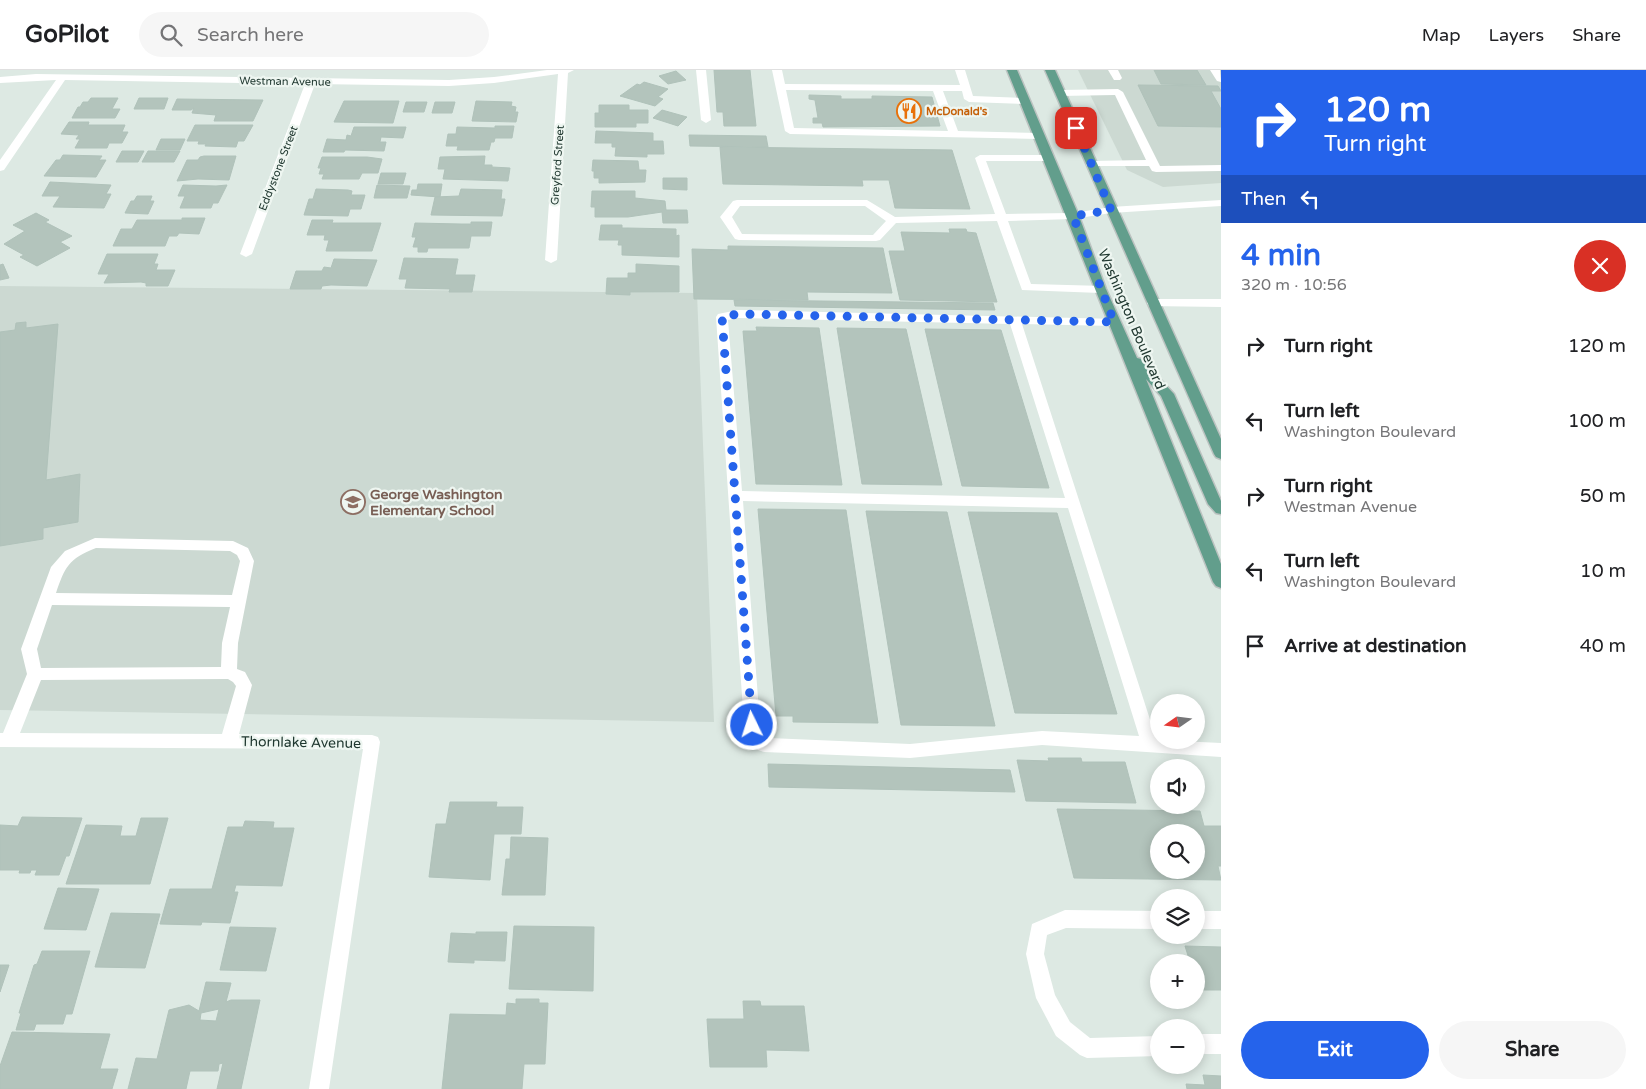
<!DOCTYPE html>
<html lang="en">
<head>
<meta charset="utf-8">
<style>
	:root { --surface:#fff; --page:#f6f6f6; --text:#202124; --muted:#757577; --line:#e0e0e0; --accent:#2563eb }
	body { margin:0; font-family:"Varela Round",sans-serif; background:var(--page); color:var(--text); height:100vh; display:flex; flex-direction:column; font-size:19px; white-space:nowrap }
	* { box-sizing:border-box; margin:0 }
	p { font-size:16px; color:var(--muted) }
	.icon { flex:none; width:28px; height:28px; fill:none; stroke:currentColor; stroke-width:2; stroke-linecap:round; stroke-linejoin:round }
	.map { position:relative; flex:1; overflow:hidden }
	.details { display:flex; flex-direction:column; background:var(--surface); width:425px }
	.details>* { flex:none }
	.hud { background:#2563eb; color:#fff; overflow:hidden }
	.needle { width:32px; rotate:256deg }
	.buttons { position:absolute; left:1150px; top:624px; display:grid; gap:10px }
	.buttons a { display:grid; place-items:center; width:55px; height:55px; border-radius:50%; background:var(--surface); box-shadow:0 2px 12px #0003; font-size:25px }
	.pin { position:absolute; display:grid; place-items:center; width:42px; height:42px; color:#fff; margin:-21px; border-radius:10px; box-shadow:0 2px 8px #0006 }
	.me { position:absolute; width:55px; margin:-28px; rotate:356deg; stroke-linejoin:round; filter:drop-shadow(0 0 4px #0008) }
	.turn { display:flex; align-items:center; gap:18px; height:105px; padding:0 20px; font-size:22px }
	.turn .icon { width:65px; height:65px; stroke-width:2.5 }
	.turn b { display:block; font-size:35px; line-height:42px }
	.then { display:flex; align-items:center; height:48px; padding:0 20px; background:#0003; gap:10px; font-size:19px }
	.round { display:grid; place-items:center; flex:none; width:52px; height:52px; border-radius:26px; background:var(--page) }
	.summary { display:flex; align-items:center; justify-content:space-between; height:85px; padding:0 20px }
	h1 { font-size:30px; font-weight:700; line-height:38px; color:var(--accent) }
	.cta { display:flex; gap:10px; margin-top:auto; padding:10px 20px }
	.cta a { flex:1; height:58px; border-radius:30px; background:var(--accent); color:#fff; font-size:20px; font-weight:700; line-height:58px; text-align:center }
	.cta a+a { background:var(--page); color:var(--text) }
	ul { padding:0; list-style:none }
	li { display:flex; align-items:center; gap:15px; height:75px; padding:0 20px }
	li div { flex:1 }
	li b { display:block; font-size:19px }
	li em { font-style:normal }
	header { display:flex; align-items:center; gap:30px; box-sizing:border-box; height:70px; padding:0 25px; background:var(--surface); border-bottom:1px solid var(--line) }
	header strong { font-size:24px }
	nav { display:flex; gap:28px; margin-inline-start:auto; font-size:18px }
	.search { width:350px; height:45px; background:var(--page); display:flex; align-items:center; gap:12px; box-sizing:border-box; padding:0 18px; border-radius:28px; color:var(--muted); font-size:19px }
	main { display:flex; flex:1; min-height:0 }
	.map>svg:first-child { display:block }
</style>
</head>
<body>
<header>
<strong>GoPilot</strong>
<div class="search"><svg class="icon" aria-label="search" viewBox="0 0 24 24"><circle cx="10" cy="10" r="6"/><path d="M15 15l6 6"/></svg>Search here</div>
<nav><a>Map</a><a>Layers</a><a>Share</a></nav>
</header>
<main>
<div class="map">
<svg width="1221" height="1019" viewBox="0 0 1221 1019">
	<rect width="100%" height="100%" fill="#dde9e3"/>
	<!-- built -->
	<g fill="#ccd9d2">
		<path d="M1078,0H1221V113L1163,117L1127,100Z"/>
		<path d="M0,216L697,223L714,652L0,640Z"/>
	</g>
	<!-- building -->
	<g fill="#b3c4bc" stroke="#b0c2ba" fill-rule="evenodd">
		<path d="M714,0H750L756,56H724L723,42H717Z"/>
		<path d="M1154,0H1197L1206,15L1161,14Z"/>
		<path d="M676,1L686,10L668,14L659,6Z"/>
		<path d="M644,12L668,19L658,27L663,29L655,36L620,26L637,14L640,15Z"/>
		<path d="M1138,15L1218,16L1221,21H1211L1221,39V57L1158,56Z"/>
		<path d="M809,25L841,26V29H872V26L932,27L940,56L823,57L822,53H813V48H818L815,30L809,29Z"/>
		<path d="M91,28H118L112,39H120L115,48H72L78,37H80L83,32H88Z"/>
		<path d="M139,28H168L164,39H134Z"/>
		<path d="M177,29L263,30L253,51H214L216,45L192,43L194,38L191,40H172Z"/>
		<path d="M344,31H399L393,53L334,52Z"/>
		<path d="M476,31L512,32L511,36L516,37L515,42H518L516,52L472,51Z"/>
		<path d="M406,32H427L424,42H403Z"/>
		<path d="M435,32H455L452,43H432Z"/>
		<path d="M599,35H629V40H648V53H636V57H595V43H599Z"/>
		<path d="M662,40L687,47L678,56L653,48Z"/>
		<path d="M69,52H89L88,55H125L122,62H128L122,73H109L107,78H75L80,69H76L79,65L61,64Z"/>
		<path d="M195,55H253L244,71H238L236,77L205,76L206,74H198L199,71H187Z"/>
		<path d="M495,56H514L512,68H495L494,72H491L489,80H457L458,76H446L448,64H456L457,57L495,58Z"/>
		<path d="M354,57H406L403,68L381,67L380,72H386L384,81L345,80L344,82H323L327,69L346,70L347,65L351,66Z"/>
		<path d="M596,61L653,63V71H663L664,84H647V87L615,86L616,77H612V73H595Z"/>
		<path d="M689,65L766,66L768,77L690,76Z"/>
		<path d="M161,69H185L180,80H156Z"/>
		<path d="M720,77L952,80L970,139L895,138L889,110H862L863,116L723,114Z"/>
		<path d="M122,81H144L138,92H116Z"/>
		<path d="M148,81H180L174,92H142Z"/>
		<path d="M63,85L102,86L99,90H106L96,107L44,106L56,90H60Z"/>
		<path d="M204,86H236L229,110L198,109L177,111L187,90H198L200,87Z"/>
		<path d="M485,86L484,95H492V97L510,98L508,111L443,109L445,99H438L440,87Z"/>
		<path d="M322,87H367L382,89L378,103H362L359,109H322L324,104H319L321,98H318Z"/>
		<path d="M593,90L638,91L639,100H646L645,112L599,113V108H594V101H592Z"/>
		<path d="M381,103H406L403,114H378Z"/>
		<path d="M663,108H687V120L663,119Z"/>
		<path d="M50,112L111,115L106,124H111L104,138L53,137L60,126H42Z"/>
		<path d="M418,114H442L440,127L411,125L412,120H417Z"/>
		<path d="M183,115L216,116L227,115L218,133H213L211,138H180L185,126H178Z"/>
		<path d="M377,115L410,116L407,128H374Z"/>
		<path d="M316,119L348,120L352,121L351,125H365L361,139H350L348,146L304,145L309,129H313Z"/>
		<path d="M461,119L502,120L501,129H505L502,146L431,145L435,127L459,126Z"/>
		<path d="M592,121H635V128L665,131L666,140H687L688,153H663L662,142L628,147H595V137H591Z"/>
		<path d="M137,126H152L150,131H154L148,144L125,143L131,131H134Z"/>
		<path d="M36,143L49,150L45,152L72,166L60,172L70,178L37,196L20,187L24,185L4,174L25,161L13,155Z"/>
		<path d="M182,148H205L199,164L179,163L177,166H169L165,176H113L121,159H132L137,150H182Z"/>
		<path d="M312,150H333L332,153H381L372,181H326L329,170H324L325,165H307Z"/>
		<path d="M471,152H492L490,166H471L469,178H428L427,182H418V177H413L416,167H412L415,153L461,154H471Z"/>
		<path d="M601,155H622V158H627L676,159V166L679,165V187L622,185V175H618L619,170H599Z"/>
		<path d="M949,159H966L967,162L976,163L997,232L900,230L889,181H905L901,162L950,163Z"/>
		<path d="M728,176L883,178L892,223L807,222L808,230L694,229L692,179L728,180Z"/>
		<path d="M107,184H158L154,194H158L156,200H175L168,216H146V213L141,212L104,213L109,204H98Z"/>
		<path d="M404,188L458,189L455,205H475L472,222H449L450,219L405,218L407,209H399Z"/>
		<path d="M334,189L377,190L367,216L331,215L322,216L321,219H290L296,201H322L324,197L331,198Z"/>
		<path d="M3,194L9,208L0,210V195Z"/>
		<path d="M636,194L679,196V222H630V225L606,224L607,208H628V203H636Z"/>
		<path d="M734,230L993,233L995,240L735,236Z"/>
		<path d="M26,252V258L58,254L46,410L80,404L78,452L43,458V469L0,476V262L15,260L16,253Z"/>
		<path d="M756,257L819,258L842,415L756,414L743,261H757Z"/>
		<path d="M837,258L906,259L942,415L862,414Z"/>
		<path d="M925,259L1001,260L1049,418L962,416Z"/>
		<path d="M758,439L846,440L878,653L793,652V646H776Z"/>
		<path d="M866,441L947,442L995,656L901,655Z"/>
		<path d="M968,442L1057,443L1117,644L1015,643Z"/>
		<path d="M1048,688H1081L1082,692H1125L1136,733L1026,731L1017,690L1049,691Z"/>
		<path d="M768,694L1010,700L1015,722L769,717Z"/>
		<path d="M450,732H497L496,737H523L521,764H494L490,810L429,807L436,754H446Z"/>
		<path d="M1057,739L1200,741L1204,756H1221V796H1218L1221,810L1074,808ZM1159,762H1196V800H1159Z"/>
		<path d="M22,747L82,748L69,786H66L59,805H35L37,800H31L30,803H19L20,800H0V755L18,756Z"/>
		<path d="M141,748H168L150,814H66L86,755L122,756L120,766H136Z"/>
		<path d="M245,751L274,752L273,758H294L282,816L236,815L234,822H238L230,853L202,852L201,855L160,854L170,819H212L228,757H243Z"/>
		<path d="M511,767L548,768L545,825H502L506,789H510Z"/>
		<path d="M58,818L99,819L86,860L44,859Z"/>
		<path d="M111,843L160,844L145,898L95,897Z"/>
		<path d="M514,856L594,857L593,921L509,919Z"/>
		<path d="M230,857L276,858L266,901L220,900Z"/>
		<path d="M476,862H507L505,891L474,890V893L448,892L451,863L476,864Z"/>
		<path d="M1185,876L1221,877V920H1198L1196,913V892H1190Z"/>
		<path d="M42,881H90L72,944H66L63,954H36L34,960H16L21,943H19L34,895L37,894Z"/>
		<path d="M0,895H9L0,922Z"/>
		<path d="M206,912L231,913L226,932L231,930H260L241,1019H217L223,993L219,994L218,1001H190L186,1019H128L136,988L157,989L169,940L189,935L199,941ZM219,939L216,951L200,950L201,943Z"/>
		<path d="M516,929H539V933H548L545,994H524L522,1019H442L450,944L506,945L507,933L516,934Z"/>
		<path d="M743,931H760L761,936H804L809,981L766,980L767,997H710L707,949H744Z"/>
		<path d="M12,962L110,964L100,999H118L112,1019H0V996Z"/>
		<path d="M1203,1005L1221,1006V1019H1187L1186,1014L1205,1015Z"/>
	</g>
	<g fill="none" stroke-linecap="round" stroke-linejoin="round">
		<defs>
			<g id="major">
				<path d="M1007,0H1017L1079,146L1106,219L1137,288L1141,289L1174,324L1221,431V444L1216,443L1208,434L1161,326L1146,309L1221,494V518L1216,516L1213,512Z"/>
				<path d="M1045,0H1055L1221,369V389L1216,387L1214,384Z"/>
			</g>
		</defs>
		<!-- major casing -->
		<use href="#major" stroke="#bcc3c1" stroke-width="3"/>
		<!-- minor -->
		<g fill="#fff" fill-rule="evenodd">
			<path d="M547,0H574L568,3L557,190L551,193L545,190L558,4L494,13L449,16L315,14L252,184L246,187L240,184L305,14L65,10L4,100L0,101V90L56,10L0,13V7L36,4L449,10L494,7Z"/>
			<path d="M696,0H706L711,50L706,53L701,50Z"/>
			<path d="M772,0H782L785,14L960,15L955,0H965L973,26L1024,28L1029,31L1024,34L969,32L964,29L962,21H943L958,61L1038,63L1043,66L1038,69L790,64L785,61ZM786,20L933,21L948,61L794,58Z"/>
			<path d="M1108,0H1118L1122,8L1120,10H1114Z"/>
			<path d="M1210,0H1220L1221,12L1217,11Z"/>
			<path d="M1118,19L1123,22L1160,96L1221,95V101L1156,102L1152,101L1149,96H1087L1086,94L1091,91L1146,90L1115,25L1060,26L1055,23L1060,20Z"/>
			<path d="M980,85H1047L1052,88L1047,91H986L1006,144L1073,143L1111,137L1221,130V136L1111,143L1073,149L1008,151L1031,214L1104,216L1106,219L1104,222L1100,223L1022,220L997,151L896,153L880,170L876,171L739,170L735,169L720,147L733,131L737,130H867L895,147L995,144L975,88ZM740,136H865L886,151L873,165L742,164L732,147Z"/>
			<path d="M1153,229H1221V237L1149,236L1147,233L1149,230Z"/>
			<path d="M738,240L1118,249L1120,252L1118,255L1114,256L1022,254L1156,668H1159V670L1221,673V687L1042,675L910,688L764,682L758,680L744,655L716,247L718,244ZM738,248L1010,254L1065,428L742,421L728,250ZM743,431L1068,438L1139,666L1042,661L910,674L769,668L760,654Z"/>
			<path d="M95,468L233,471L248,478L254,491L238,573L237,599L245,602L252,615L239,664L372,665L378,667L380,672L329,1019H309L363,679L0,677V663H3L27,604L21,579L51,497L65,481ZM96,478L230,481L237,485L240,491L232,525L56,523C65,497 68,489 96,478ZM52,535L230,537L222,573L221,597L41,598L37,579ZM228,609L233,612L236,616L222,664L20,663L41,610Z"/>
			<path d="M1065,840L1159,841V859L1066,858L1047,865L1044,884L1055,925L1070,952L1090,968L1159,966V986L1087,988L1080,985L1056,966L1036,928L1026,884L1032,854Z"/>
			<rect x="1196" y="841" width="25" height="18"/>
			<rect x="1196" y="964" width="25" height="20"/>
		</g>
		<!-- major -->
		<use href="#major" fill="#629e8c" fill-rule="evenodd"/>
	</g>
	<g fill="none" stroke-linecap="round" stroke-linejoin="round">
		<!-- route -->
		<path stroke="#2563eb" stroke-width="9" stroke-dasharray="0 16.2" d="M752,655L722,247L738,244L1114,252L1073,146L1111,140L1076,58"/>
	</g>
	<!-- icons -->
	<defs>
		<symbol id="restaurant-ring" viewBox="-11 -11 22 22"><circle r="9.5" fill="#eef6f1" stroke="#e8710a" stroke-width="1.5"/><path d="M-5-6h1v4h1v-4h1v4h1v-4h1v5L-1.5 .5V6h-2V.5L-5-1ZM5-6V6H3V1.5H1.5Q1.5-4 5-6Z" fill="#e8710a"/></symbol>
		<symbol id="school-ring" viewBox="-11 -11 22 22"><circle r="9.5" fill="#eef6f1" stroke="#8d6e63" stroke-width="1.5"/><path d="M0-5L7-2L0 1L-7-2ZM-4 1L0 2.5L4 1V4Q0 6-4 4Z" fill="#8d6e63"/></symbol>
	</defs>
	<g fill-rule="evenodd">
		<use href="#restaurant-ring" x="895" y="27" width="28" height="28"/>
		<use href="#school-ring" x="339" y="418" width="28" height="28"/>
	</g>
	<g text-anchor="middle" stroke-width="4.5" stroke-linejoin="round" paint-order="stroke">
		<!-- far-street labels -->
		<g font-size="11" fill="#203830" stroke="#eef6f1">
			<text transform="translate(285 11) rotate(1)" y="4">Westman Avenue</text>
			<text transform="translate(557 95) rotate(-86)" y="4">Greyford Street</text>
			<text transform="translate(278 98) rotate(-69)" y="4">Eddystone Street</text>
		</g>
		<!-- far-food labels -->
		<g font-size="11" font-weight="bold" fill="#c56008" stroke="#eef6f1" text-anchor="start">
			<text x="926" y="45">McDonald's</text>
		</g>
		<!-- street labels -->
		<g font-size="14" fill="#203830" stroke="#eef6f1">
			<text transform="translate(1132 249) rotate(67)" y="5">Washington Boulevard</text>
			<text transform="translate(301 672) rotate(1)" y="5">Thornlake Avenue</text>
		</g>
		<!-- education labels -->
		<g font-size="14" font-weight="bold" fill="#785e54" stroke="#eef6f1" text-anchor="start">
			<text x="370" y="429">George Washington<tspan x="370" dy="16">Elementary School</tspan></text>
		</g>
	</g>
</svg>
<div class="buttons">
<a><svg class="needle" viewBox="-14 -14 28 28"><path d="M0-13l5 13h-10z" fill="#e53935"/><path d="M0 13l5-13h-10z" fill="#757577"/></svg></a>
<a><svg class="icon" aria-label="sound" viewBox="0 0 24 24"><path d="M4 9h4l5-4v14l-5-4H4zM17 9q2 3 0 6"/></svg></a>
<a><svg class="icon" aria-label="search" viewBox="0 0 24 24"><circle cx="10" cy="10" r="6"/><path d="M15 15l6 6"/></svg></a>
<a><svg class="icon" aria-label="layers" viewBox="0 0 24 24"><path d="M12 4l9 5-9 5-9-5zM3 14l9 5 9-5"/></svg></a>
<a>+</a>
<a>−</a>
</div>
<div class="pin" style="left:1076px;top:58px;background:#d93025"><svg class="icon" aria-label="arrive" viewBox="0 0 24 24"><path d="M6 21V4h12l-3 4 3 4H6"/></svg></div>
<svg class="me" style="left:752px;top:655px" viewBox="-20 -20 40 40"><circle r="17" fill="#2563eb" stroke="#fff" stroke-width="3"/><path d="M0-11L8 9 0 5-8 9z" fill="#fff"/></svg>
</div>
<section class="details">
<div class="hud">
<div class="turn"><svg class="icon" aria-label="right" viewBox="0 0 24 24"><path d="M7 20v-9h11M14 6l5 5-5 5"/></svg><div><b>120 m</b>Turn right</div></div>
<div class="then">Then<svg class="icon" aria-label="left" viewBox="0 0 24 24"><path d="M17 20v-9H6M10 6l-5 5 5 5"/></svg></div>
</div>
<div class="summary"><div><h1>4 min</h1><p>320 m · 10:56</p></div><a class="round" style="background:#d93025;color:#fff"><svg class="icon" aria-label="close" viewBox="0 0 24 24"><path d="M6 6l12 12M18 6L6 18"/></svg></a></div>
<ul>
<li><svg class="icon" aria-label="right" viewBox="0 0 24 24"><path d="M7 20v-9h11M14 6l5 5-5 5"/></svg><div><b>Turn right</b></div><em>120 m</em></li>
<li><svg class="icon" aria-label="left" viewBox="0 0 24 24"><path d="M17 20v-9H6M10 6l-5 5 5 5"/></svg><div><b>Turn left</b><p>Washington Boulevard</p></div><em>100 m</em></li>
<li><svg class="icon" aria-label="right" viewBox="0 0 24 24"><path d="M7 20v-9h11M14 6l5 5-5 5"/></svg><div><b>Turn right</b><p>Westman Avenue</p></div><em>50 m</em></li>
<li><svg class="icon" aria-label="left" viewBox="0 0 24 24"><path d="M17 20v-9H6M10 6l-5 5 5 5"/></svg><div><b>Turn left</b><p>Washington Boulevard</p></div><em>10 m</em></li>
<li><svg class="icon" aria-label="arrive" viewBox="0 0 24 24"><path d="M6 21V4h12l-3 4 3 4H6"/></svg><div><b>Arrive at destination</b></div><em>40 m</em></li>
</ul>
<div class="cta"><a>Exit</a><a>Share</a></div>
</section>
</main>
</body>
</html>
